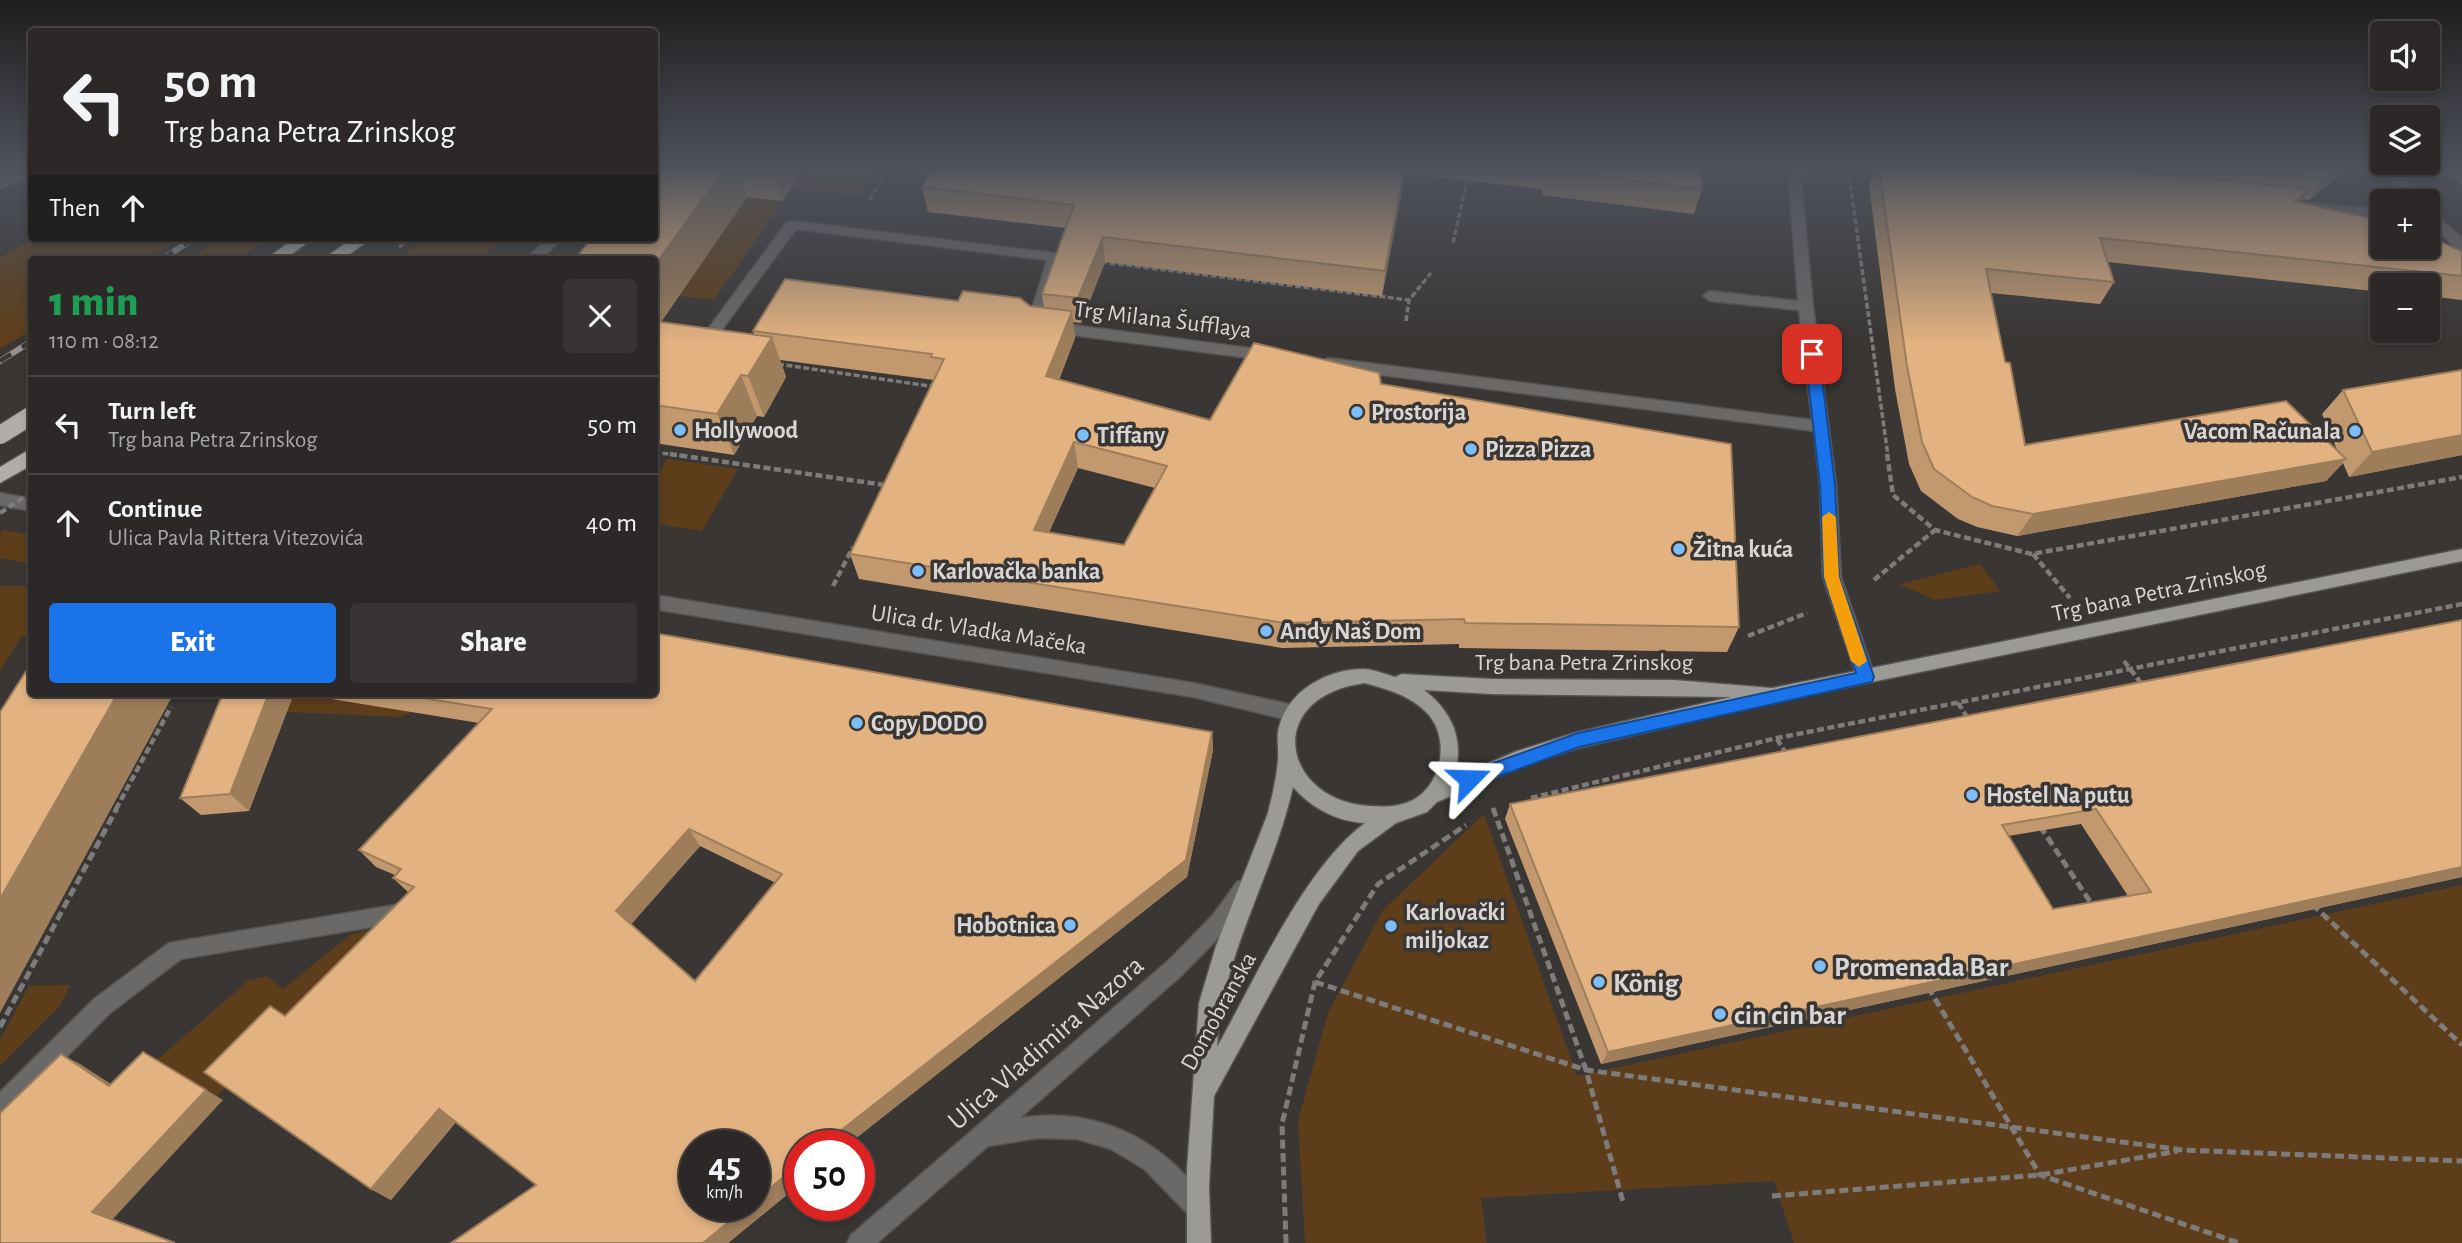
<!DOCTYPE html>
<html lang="en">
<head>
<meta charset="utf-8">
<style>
	:root { --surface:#2b2827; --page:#373433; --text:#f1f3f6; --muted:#a6a6a7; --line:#474444; --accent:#1a73e8 }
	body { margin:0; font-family:"Alegreya Sans",sans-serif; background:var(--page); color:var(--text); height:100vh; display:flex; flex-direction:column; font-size:26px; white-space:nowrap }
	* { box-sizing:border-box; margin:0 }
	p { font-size:23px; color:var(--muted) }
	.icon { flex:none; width:38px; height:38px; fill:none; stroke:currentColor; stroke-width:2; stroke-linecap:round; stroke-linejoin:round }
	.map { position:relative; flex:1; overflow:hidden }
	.sheet { position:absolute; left:28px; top:256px; width:630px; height:441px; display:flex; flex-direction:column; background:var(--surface); border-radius:7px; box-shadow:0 4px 10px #0003,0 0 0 2px var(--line) }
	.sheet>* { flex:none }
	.top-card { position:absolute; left:28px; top:28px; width:630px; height:214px; border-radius:7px; box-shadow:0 4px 10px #0003,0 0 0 2px var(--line); background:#2b2827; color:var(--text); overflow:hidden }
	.fabs { position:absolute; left:2370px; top:21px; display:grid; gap:14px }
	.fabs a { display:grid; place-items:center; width:70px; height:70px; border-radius:7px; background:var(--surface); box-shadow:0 4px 10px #0003,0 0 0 2px var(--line); font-size:35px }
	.speed { position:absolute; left:679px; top:1130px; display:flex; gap:14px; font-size:35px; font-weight:700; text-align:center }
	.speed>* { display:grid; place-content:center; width:91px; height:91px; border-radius:50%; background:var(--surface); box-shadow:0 4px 10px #0003,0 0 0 2px var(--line); line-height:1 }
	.speed small { font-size:18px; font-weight:400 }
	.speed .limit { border:10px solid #d22; background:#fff; color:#111 }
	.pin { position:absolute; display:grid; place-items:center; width:60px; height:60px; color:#fff; margin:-30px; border-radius:14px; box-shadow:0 4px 10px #0006 }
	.me { position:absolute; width:77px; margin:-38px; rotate:68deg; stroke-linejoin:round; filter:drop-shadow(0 0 5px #0008) }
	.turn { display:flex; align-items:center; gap:24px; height:147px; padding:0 21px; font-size:32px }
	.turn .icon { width:91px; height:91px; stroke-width:2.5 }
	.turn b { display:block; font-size:49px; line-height:60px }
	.then { display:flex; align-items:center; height:66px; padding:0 21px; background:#0003; gap:14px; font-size:26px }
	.round { display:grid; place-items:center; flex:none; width:74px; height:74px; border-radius:7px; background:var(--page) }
	.overview { display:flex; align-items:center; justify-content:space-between; height:119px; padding:0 21px }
	h1 { font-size:42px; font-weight:800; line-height:52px; color:#1e9e55 }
	.primary-button { display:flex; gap:14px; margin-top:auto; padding:14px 21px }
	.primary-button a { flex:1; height:80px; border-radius:7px; background:var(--accent); color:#fff; font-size:28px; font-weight:800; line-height:80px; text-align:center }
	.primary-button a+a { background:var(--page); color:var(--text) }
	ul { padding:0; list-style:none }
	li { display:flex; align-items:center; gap:21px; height:98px; padding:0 21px; border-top:2px solid var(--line) }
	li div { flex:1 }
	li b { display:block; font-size:26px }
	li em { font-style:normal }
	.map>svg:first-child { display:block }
</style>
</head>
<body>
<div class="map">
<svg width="2462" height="1243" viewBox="0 0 2462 1243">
	<rect width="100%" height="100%" fill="#393634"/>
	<!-- green -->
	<g fill="#5e3e1a">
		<path d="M805,168H876L859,196L792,188Z"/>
		<path d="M747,197L783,201L714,300L679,296Z"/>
		<path d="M37,238H181L147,259H32L31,331L0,349V257Z"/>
		<path d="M221,238H271L237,259H188Z"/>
		<path d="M427,238H506L478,259H396Z"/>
		<path d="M667,459L738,469L702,531L655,524V479Z"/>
		<path d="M4,530L31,535V564L0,558V533Z"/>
		<path d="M1980,564L2000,591L1935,600L1899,584Z"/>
		<path d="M0,586H32L31,636L21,637L0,671Z"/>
		<path d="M291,693L414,712L399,717L245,710Z"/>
		<path d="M1484,814L1577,1076L2462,885V1243H1794L1774,1181L1481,1198L1487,1243H1305L1298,1121L1328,1013L1383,910Z"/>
		<path d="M377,928L217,1096L121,1091L249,980L267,976L283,989L350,935Z"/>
		<path d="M70,985L60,1006L0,1066V1040L29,986Z"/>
	</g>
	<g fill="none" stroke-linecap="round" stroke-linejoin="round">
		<defs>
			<g id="minor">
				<path d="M1788,168H1800L1813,306L1836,485L1841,577L1875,677L1872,682H1860L1857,677L1823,577L1820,485L1814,431L1328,368L1321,363L1328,358L1812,420L1799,310L1710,301L1703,296L1710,291L1798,301Z"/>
				<path d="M2382,168H2395L2424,201H2411Z"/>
				<path d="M2302,202L2382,210V218L2297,209V203Z"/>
				<path d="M2427,208L2462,238V250L2457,249L2427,220Z"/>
				<path d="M792,221L1060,254L1062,257L1042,321L1272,351L1279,356L1272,361L1034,330L1027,325L1047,260L796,229L707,350H697V344L787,222Z"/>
				<path d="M548,238H563L541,259H526Z"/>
				<path d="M0,493L32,499V511L0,505Z"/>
				<path d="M654,595L1193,683L1293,705L1300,708L1302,713L1300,718L1293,721L1193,697L654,609Z"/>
				<path d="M1244,880L1251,882L1254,889L1227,929L1182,975L1020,1118C1080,1108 1139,1128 1182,1172C1192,1182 1202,1193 1208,1206L1204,1214L1196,1218L1188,1214L1144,1169L1111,1149L1077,1139L1038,1138L988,1146L877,1243H847L851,1235L1168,961L1213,915L1237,882Z"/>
				<path d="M407,903L414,905L417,912L414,919L407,921L181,959L110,1013L8,1116L0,1119V1092L94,999L169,943Z"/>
			</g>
			<path id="major" d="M2462,549V561L1779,701L1578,748L1528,764L1437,802L1427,812L1396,823L1358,851L1319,904L1214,1096L1209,1187L1211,1243H1187V1169L1199,1003L1216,946L1268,813C1272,796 1277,777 1278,759C1279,748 1276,738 1279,727C1288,691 1327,669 1363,669C1373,669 1385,674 1395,677L1402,674L1492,679L1674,680L1772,688ZM1365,683C1388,690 1410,695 1427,713C1451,738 1442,786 1411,801C1397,807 1385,807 1370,806C1282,801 1261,697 1365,683ZM1424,690L1492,694L1731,697L1578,732L1517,751L1453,778C1466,743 1453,712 1424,690ZM1293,787C1311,808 1338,822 1365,823C1304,868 1255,980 1217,1047C1223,951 1272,879 1293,787Z"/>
			<g id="highway">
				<path d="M295,238H314L285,259H266Z"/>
				<path d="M353,238H372L343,259H323Z"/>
				<path d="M32,448V465L0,483V467Z"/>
			</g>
		</defs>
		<!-- minor casing -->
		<use href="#minor" stroke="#565351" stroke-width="3"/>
		<!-- major casing -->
		<use href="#major" stroke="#565351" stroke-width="3"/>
		<!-- highway casing -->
		<use href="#highway" stroke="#565351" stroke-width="3"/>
		<!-- path-far2 -->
		<g stroke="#7e7c7a" stroke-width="3.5" stroke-dasharray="6 2.5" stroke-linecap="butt">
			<path d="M1848,168L1888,456"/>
			<path d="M870,200L889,168"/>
			<path d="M1453,243L1470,168"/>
			<path d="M399,247L412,238"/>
			<path d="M1101,262L1409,300L1431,273"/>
			<path d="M1406,321L1409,300"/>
			<path d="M778,364L936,387"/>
			<path d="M654,452L683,456"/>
		</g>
		<!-- path-far1 -->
		<g stroke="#7e7c7a" stroke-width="4.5" stroke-dasharray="7 3.5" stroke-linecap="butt">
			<path d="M670,454L885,485"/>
			<path d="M1887,454L1893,495L1935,530L2032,554L2462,477"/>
			<path d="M2033,554L2070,598"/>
			<path d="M1874,580L1935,530"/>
			<path d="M833,586L853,547"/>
			<path d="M1748,636L1807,613"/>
			<path d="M2124,661L2144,687"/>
			<path d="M1958,703L1969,720"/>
			<path d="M1777,739L1787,755"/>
			<path d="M1531,798L1777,738L2462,604"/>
			<path d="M116,809L171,707"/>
		</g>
		<!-- path -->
		<g stroke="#7e7c7a" stroke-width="5" stroke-dasharray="9 4.5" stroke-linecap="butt">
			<path d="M1493,808L1586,1070L1623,1202"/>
			<path d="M2040,826L2093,906"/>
			<path d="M2312,904L2462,1045"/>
			<path d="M1315,982L1586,1070L2182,1150L2462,1161"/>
			<path d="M1928,987L2040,1175L2239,1243"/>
			<path d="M0,1027L117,808"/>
			<path d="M1772,1196L2040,1175L2178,1151"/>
			<path d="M1286,1243L1282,1124L1315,982L1378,884L1466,825"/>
		</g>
		<!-- minor -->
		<use href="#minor" fill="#6a6968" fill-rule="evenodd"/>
		<!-- major -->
		<use href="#major" fill="#9c9a97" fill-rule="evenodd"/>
		<!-- highway -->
		<use href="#highway" fill="#b0adaa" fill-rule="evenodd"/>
		<defs>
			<g id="rail">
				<path d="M162,259L195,238"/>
				<path d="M0,361L32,341"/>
			</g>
		</defs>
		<!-- rail casing -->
		<use href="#rail" stroke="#93918f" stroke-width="6"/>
		<!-- rail -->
		<use href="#rail" stroke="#393634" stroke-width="4.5" stroke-dasharray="13" stroke-linecap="butt"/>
		<defs>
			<path id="highway-bridge" d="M0,435L32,415"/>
		</defs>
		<!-- highway-bridge casing -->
		<use href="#highway-bridge" stroke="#565351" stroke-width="20" stroke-linecap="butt"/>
		<!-- path-bridge -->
		<path stroke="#7e7c7a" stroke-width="4.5" stroke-dasharray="7 3.5" stroke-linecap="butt" d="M0,513L32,492"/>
		<!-- highway-bridge -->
		<use href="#highway-bridge" stroke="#b0adaa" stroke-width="18"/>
	</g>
	<!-- wall -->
	<g fill="#c2996f" fill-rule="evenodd">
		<path d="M654,168H805L783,201L747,197L661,322L754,334L753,331L958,301L1044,308L1042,294L1066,228L928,212L922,187L933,168H1701L1702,189L1694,214L1542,195V189L1405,174L1382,296L1105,262L1081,323L1073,322L1075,338L1059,380L1210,420L1381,384L1739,627L1727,652L1459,648V644L1282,648L859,579L850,554L934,380L780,360L786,377L764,417L757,416L734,455L654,443ZM1078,468L1155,488L1124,545L1049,532Z"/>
		<path d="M1873,168H2344L2336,179L2309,200L2303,199L2301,202L2462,251V300L2427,296V285H2382V292L2108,262L2114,282L2100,304L1991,293L2005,362L2025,445L2337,450L2322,414L2343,390L2462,370V455L2349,477L2343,463L2326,481L2017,536L1977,527L1958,519L1921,491L1909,464L1895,389L1869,185L1873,174Z"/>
		<path d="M2445,168H2462V186Z"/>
		<path d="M2462,620V877L1601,1064L1505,819L1510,804ZM2081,824L2128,896L2053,909L2008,836Z"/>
		<path d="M223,693H654L1212,732L1213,750L1187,877L846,1146H800V1184L728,1243H451L536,1185L456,1122L391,1200L371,1189L285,1016L409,893L393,878L395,875L376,867L359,850L479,723L294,693L249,811L201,815L180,798ZM700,846L776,883L695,981L631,924Z"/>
	</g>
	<!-- shaded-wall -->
	<g fill="#9e7d5a">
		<path d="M0,168H32V177L0,189Z"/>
		<path d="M726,168H738L747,197L654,332V266Z"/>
		<path d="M772,168H805L783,201Z"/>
		<path d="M1405,168H1406L1405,174L1382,296L1385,271Z"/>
		<path d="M2338,168H2344L2336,179L2309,200L2325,178Z"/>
		<path d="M2310,189L2294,212L2295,201Z"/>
		<path d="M1103,237L1105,262L1081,323L1078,298Z"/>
		<path d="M1072,311L1075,338L1049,403L1046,376Z"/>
		<path d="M772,337L786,377L764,417L748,376Z"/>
		<path d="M741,375L757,416L734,455L717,414Z"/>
		<path d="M2462,435V455L2349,477L2372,452Z"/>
		<path d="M1074,442L1078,468L1039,555L1034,530Z"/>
		<path d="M2346,459L2326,481L2017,536L2033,514Z"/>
		<path d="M118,693H174L0,1013V899Z"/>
		<path d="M269,693H294L249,811L230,794Z"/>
		<path d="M1212,732L1213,750L1187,877L846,1146H821Z"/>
		<path d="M689,829L700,846L629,927L616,911Z"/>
		<path d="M2462,867V877L1601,1064L1608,1052Z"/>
		<path d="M143,1052L223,1100L112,1220L92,1212Z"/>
		<path d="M61,1054L80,1064L128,1095L109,1086Z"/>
		<path d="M439,1109L457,1121L391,1200L371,1189Z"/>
		<path d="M800,1164V1184L728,1243H703L748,1206H754V1201Z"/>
	</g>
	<!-- building -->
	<g fill="#e2b281" stroke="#9e7d5a" stroke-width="2" fill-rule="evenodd">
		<path d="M654,168H726L654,266V259H575L592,238H654Z"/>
		<path d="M933,168H1405L1385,271L1103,237L1078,298L1042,294L1074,205L922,187Z"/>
		<path d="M1547,168H1701L1702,189L1547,170Z"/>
		<path d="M1879,168H2093L2310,189L2295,201L2382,221V247H2427V236L2462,251V276L2100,238L2114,282L1986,269L2005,362L2010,363L2025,445L2286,401L2346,459L2033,514L1992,506L1972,497L1934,469L1922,442L1907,366Z"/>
		<path d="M2224,168H2338L2325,178Z"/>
		<path d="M785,279L958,301L963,291L1020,298L1030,306L1072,311L1046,376L1210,420L1254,343L1379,373L1381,384L1731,444L1739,627L1465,623L1464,619L1284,623L850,554L944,359L931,357L932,354L753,331ZM1074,442L1167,466L1124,545L1034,530Z"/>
		<path d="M654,321L772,337L748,376L741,375L717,414L654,405Z"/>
		<path d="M2462,370V435L2372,452L2343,390Z"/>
		<path d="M2462,620V867L1608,1052L1510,804ZM2096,809L2151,892L2053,909L2002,825Z"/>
		<path d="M654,633L1212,732L1186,860L821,1146H800V1164L754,1201V1146H695V1206H748L703,1243H451L536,1185L439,1109L371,1189L204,1072L270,1006L285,1016L414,887L393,878L401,869L359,850L492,709L390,693H654ZM689,829L782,874L695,981L616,911Z"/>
		<path d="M32,662V693H118L0,899V712Z"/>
		<path d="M223,693H269L230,794L180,798Z"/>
		<path d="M143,1052L206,1090L92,1212L175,1243H0V1113L61,1054L109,1086Z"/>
	</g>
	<!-- sky -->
	<linearGradient id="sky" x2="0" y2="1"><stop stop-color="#1f1e1d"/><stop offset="0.49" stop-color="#4e525c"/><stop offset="1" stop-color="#4e525c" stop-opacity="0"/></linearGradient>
	<rect width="2462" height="342" fill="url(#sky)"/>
	<!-- route -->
	<path fill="#1a73e8" stroke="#114b97" stroke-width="2" d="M1812,350L1819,354L1835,485L1839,577L1874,677L1872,682L1579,747L1469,787L1463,785L1461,779L1463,774L1578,733L1856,673L1824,577L1820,485L1805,354Z"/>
	<!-- slow -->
	<path fill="#f59e0b" d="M1829,512L1836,517L1839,577L1867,661L1859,667L1851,661L1824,577L1822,517Z"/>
	<!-- markers -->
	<g fill="#7dbef9" stroke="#393634" stroke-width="2.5">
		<circle cx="1357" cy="412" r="7"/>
		<circle cx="680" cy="430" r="7"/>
		<circle cx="2355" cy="431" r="7"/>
		<circle cx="1083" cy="435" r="7"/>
		<circle cx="1471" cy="449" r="7"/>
		<circle cx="1679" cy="549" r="7"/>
		<circle cx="918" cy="571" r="7"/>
		<circle cx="1266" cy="631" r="7"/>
		<circle cx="857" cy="723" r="7"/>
		<circle cx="1972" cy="795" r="7"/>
		<circle cx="1070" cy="925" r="7"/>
		<circle cx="1391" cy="926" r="7"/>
		<circle cx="1820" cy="966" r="7"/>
		<circle cx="1599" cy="982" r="7"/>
		<circle cx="1720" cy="1014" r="7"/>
	</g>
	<g text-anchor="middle" stroke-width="7" stroke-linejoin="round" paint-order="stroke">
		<!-- street labels -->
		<g font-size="24" fill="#d8d7d5" stroke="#393634">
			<text transform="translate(1163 319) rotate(7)" y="8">Trg Milana Šufflaya</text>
			<text transform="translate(2159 591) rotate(-12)" y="8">Trg bana Petra Zrinskog</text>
			<text transform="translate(979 629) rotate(9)" y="8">Ulica dr. Vladka Mačeka</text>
			<text x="1584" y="670">Trg bana Petra Zrinskog</text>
			<text transform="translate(1218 1011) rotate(-61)" y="8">Domobranska</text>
		</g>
		<!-- poi labels -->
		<g font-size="24" font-weight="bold" fill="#d8d7d5" stroke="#393634" text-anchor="start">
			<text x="1371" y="420">Prostorija</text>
			<text x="694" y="438">Hollywood</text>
			<text x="2341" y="439" text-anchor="end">Vacom Računala</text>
			<text x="1097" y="443">Tiffany</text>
			<text x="1485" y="457">Pizza Pizza</text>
			<text x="1693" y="557">Žitna kuća</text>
			<text x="932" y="579">Karlovačka banka</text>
			<text x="1280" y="639">Andy Naš Dom</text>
			<text x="871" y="731">Copy DODO</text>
			<text x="1986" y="803">Hostel Na putu</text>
			<text x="1405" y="920">Karlovački<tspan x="1405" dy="28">miljokaz</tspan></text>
			<text x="1056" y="933" text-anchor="end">Hobotnica</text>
		</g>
		<!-- near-poi labels -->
		<g font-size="28" font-weight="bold" fill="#d8d7d5" stroke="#393634" text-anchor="start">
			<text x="1834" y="976">Promenada Bar</text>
			<text x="1613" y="992">König</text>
			<text x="1734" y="1024">cin cin bar</text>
		</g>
		<!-- near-street labels -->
		<g font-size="28" fill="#d8d7d5" stroke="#393634">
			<text transform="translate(1045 1042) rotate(-41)" y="10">Ulica Vladimira Nazora</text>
		</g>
	</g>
</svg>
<div class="fabs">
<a><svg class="icon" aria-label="sound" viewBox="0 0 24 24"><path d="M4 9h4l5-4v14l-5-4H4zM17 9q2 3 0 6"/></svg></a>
<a><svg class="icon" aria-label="layers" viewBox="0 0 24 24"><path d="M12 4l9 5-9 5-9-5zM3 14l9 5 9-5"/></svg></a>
<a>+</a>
<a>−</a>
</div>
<div class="speed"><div>45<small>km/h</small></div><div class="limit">50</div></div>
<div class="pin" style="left:1812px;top:354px;background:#d93025"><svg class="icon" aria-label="arrive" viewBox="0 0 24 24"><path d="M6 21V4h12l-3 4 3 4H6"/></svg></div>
<svg class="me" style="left:1469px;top:779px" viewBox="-20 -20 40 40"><path d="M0-17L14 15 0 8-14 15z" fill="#1a73e8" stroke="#fff" stroke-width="4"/></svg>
<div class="top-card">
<div class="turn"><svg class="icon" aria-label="left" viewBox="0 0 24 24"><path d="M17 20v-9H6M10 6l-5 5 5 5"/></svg><div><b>50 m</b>Trg bana Petra Zrinskog</div></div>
<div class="then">Then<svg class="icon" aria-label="ahead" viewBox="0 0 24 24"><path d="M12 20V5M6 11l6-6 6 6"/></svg></div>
</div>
<section class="sheet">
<div class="overview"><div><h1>1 min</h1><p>110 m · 08:12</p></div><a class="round"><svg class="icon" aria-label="close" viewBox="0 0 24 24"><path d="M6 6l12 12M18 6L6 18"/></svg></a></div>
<ul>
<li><svg class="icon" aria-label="left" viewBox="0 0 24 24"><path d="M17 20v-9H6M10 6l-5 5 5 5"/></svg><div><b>Turn left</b><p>Trg bana Petra Zrinskog</p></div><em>50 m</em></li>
<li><svg class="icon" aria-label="ahead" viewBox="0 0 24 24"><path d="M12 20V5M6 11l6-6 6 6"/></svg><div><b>Continue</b><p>Ulica Pavla Rittera Vitezovića</p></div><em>40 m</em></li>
</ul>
<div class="primary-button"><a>Exit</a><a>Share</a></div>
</section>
</div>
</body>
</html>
